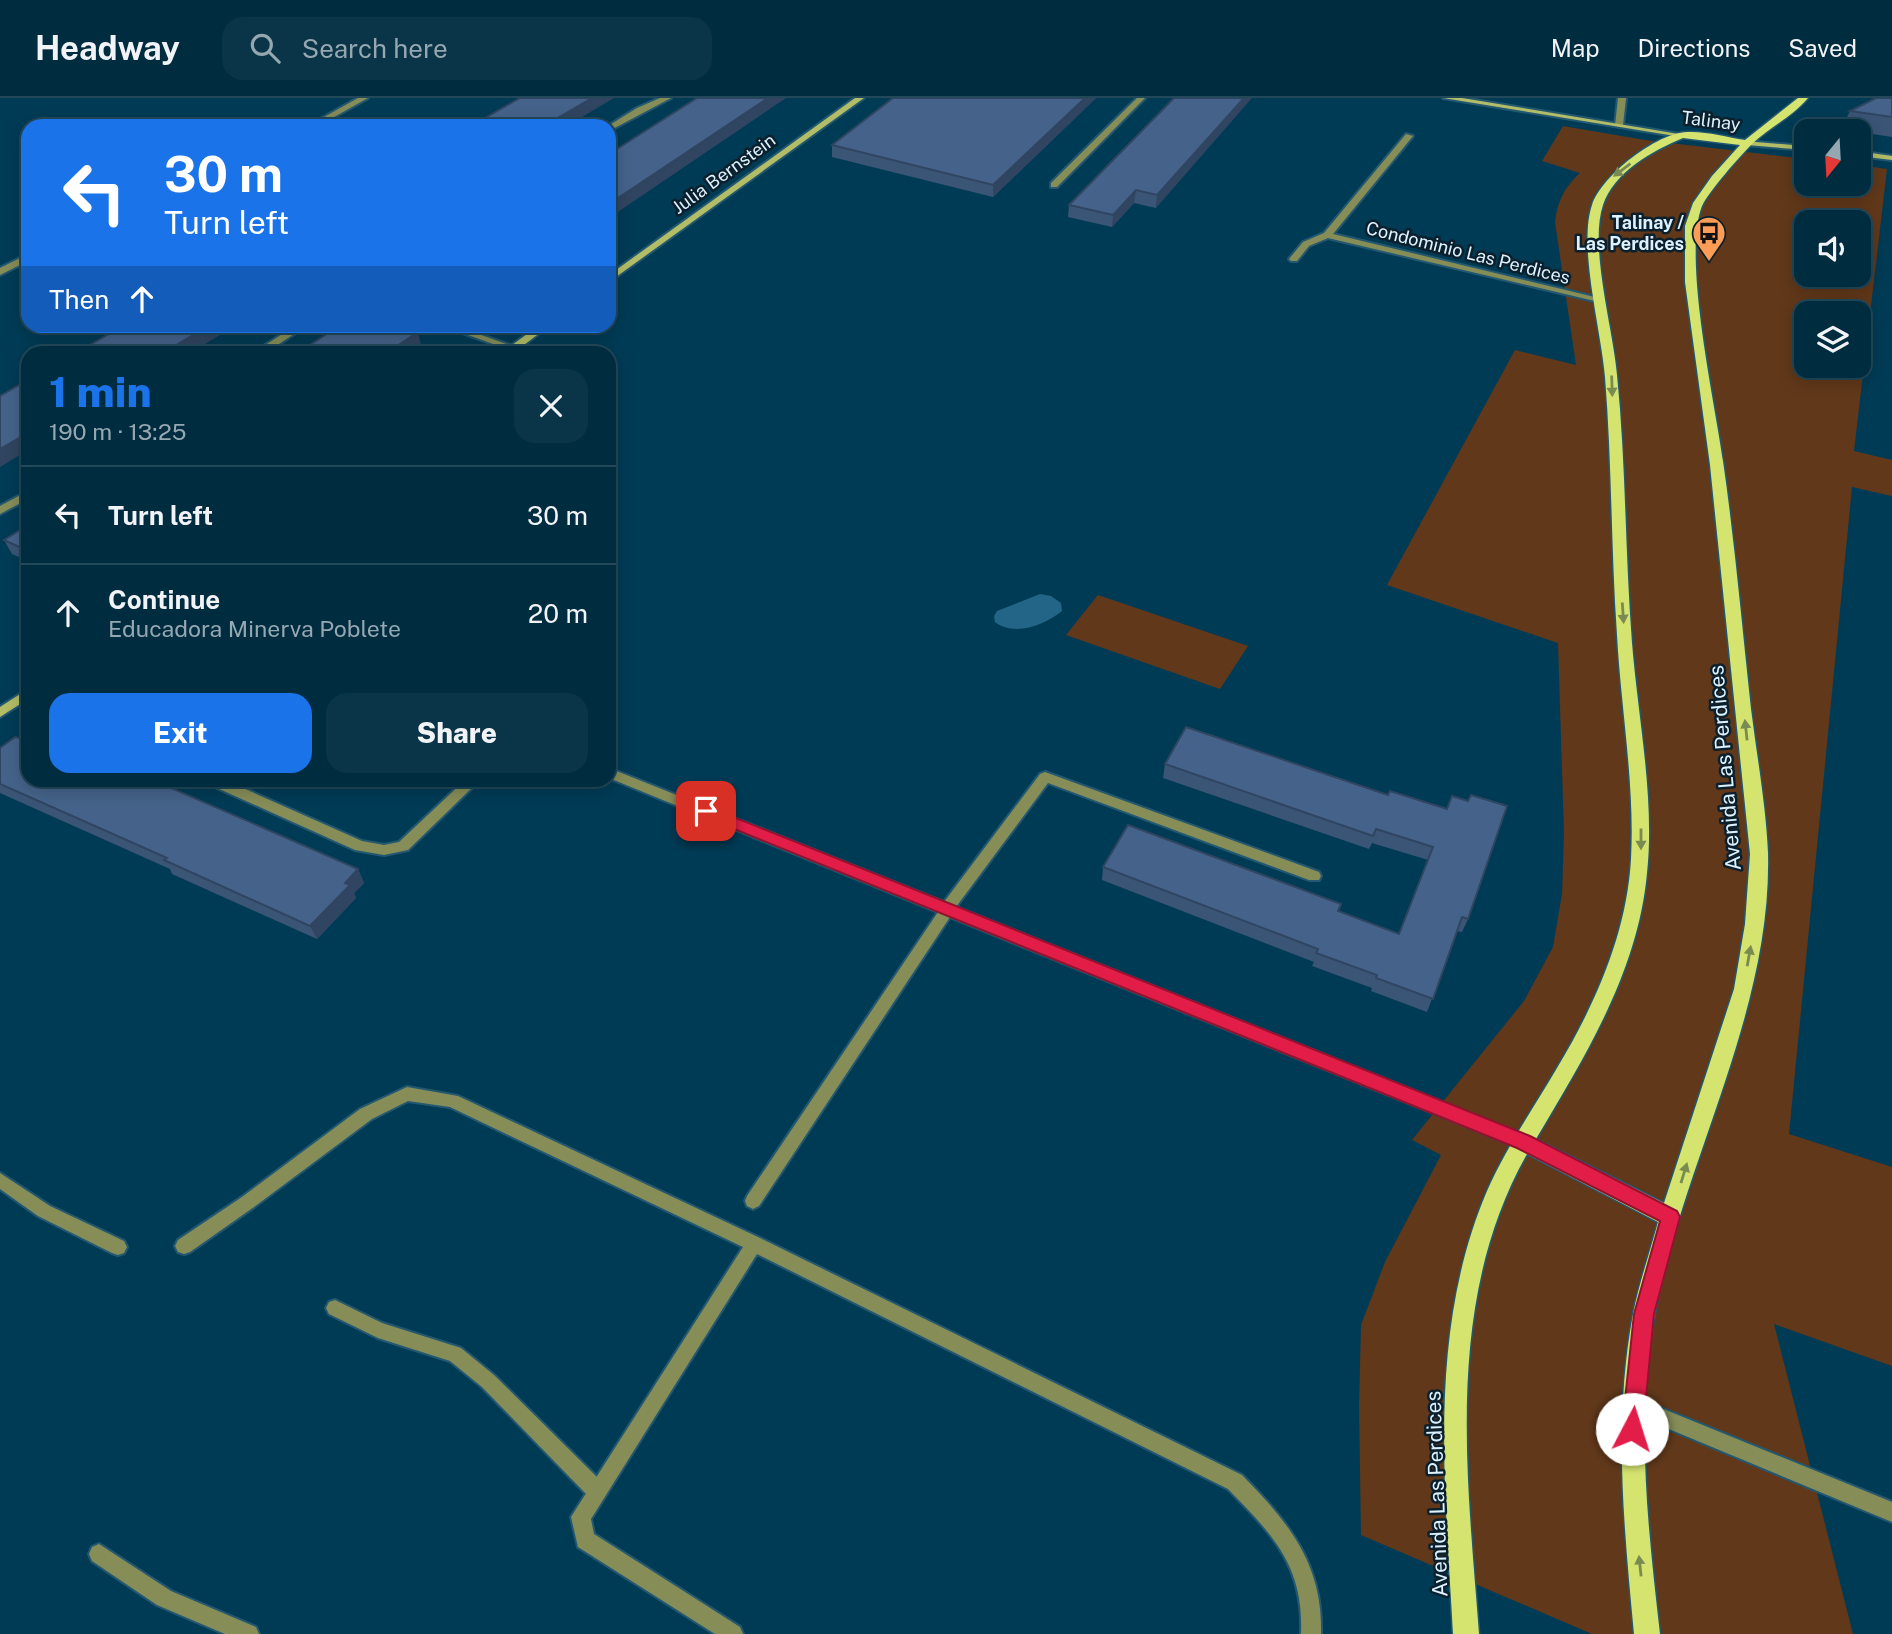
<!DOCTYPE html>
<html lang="en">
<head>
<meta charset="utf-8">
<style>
	:root { --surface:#002c40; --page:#0a3447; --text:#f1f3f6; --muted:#95a7b1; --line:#224859; --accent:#1a73e8 }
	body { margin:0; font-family:"Public Sans",sans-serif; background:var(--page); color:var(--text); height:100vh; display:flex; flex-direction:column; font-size:26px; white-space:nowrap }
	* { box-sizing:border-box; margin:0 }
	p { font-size:23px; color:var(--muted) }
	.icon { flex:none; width:38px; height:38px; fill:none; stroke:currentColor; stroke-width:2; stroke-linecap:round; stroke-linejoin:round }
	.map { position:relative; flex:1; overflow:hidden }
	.details { position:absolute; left:21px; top:248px; width:595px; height:441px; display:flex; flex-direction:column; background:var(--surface); border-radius:21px; box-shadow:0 4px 18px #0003,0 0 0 2px var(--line) }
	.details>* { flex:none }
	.hud { position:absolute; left:21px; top:21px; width:595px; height:214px; border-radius:21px; box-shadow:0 4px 18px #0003,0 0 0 2px var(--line); background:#1a73e8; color:#fff; overflow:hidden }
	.needle { width:46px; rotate:198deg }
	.buttons { position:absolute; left:1794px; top:21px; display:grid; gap:14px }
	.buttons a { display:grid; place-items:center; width:77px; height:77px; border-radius:14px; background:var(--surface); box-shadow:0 4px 18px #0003,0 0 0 2px var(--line); font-size:35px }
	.pin { position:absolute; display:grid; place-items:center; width:60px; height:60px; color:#fff; margin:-30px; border-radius:14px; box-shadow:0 4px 10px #0006 }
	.me { position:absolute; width:77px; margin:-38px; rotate:5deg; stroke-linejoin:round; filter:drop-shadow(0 0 5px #0008) }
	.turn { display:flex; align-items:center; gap:24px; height:147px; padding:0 28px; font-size:32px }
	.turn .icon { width:91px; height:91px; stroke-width:2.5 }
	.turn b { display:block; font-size:49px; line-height:60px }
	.then { display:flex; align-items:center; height:66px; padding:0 28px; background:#0003; gap:14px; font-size:26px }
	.round { display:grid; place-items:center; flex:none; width:74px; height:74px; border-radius:21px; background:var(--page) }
	.head { display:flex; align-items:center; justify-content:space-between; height:119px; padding:0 28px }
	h1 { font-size:42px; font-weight:800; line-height:52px; color:var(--accent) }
	.cta { display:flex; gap:14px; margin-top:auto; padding:14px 28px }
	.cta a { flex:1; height:80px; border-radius:21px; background:var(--accent); color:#fff; font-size:28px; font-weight:800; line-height:80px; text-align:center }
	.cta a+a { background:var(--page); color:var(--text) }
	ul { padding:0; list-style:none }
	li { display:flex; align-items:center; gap:21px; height:98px; padding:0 28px; border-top:2px solid var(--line) }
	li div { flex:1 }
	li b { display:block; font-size:26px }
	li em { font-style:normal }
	header { display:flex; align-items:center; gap:42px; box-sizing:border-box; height:98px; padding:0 35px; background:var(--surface); border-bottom:2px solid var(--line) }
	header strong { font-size:33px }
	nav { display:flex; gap:38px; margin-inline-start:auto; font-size:24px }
	.search { width:490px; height:63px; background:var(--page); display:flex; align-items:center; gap:18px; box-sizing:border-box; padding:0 24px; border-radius:21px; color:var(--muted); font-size:26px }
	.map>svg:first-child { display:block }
</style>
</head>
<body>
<header>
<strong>Headway</strong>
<div class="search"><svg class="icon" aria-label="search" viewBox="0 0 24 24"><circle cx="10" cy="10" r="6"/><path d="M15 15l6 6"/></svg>Search here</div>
<nav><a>Map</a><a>Directions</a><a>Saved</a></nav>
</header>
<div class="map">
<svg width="1892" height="1536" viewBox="0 0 1892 1536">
	<rect width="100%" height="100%" fill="#003b55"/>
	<!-- green -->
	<g fill="#61381a" fill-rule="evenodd">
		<path d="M1563,28L1645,42L1806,61V86H1858L1859,67L1887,71L1854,353L1892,362V398L1852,389L1789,1036L1892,1069V1268L1774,1226L1853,1536H1592L1361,1437L1359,1308L1361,1227L1385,1164L1441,1057L1412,1042L1524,903L1553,849L1562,796L1564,736L1558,545L1387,487L1515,252L1576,267L1555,124C1558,102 1564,90 1580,75L1542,63ZM1806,124H1858V177H1806ZM1806,215H1858V268H1806Z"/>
		<path d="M1098,497L1248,548L1220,591L1066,537Z"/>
	</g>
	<!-- water -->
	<path fill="#226586" d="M1040,496L1051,498L1061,505L1062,513C1045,527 1014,539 995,524L994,518L997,513Z"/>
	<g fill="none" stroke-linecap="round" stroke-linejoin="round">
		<defs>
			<g id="lane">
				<path d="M1618,0H1626L1623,27L1619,29L1615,27Z"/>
				<path d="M0,1075L50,1108L124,1143L127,1149L124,1155L118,1157L112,1155L38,1118L0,1091Z"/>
				<path d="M335,1202L382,1225L461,1250L494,1277L604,1386L607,1393L604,1400L597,1403L590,1400L482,1289L450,1263L378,1240L329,1216L326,1210L329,1204Z"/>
				<path d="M1634,1299L1892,1404V1424L1628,1314L1625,1308L1628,1302Z"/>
			</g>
			<g id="street">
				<path d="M358,0H368L318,28H308Z"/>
				<path d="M660,0H671L609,33L608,28L637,10Z"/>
				<path d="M1137,0H1145L1057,89H1051V85Z"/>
				<path d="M1406,36L1413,38L1333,136L1603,201V205L1328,140L1309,148L1297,163H1291L1289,161L1303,144L1324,135Z"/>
				<path d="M28,156V163L0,177V170Z"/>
				<path d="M295,228H306L264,256H251Z"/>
				<path d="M443,228H456L518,250L510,252Z"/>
				<path d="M28,393V401L0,416V408Z"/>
				<path d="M609,670L944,804L1040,676L1045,674L1319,774L1321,778L1319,782H1309L1048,685L956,809L1529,1039L1531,1044L1529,1049L1523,1051L1517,1049L950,819L759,1108L753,1111L747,1108L745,1103L747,1098L938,814L609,680Z"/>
				<path d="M205,682H225L362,743L384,747L399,744L465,682H480L408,752L384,757L355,752L206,685Z"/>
				<path d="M407,989L458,998L760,1140L1242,1377C1289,1425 1323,1466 1321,1536H1301C1304,1468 1273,1437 1228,1391L757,1156L591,1421L594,1436L740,1529L743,1536H715L578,1449L571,1419L743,1149L450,1009L408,1003L372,1021L254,1109L190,1154L184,1156L178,1154L175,1148L178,1142L242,1099L360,1011Z"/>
				<path d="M99,1446L171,1493L256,1529L259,1536H225L157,1507L92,1463L89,1456L92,1449Z"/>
			</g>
			<g id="secondary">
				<path d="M855,0H864L609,184V177Z"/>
				<path d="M1443,0H1462L1685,37L1681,39Z"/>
				<path d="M1744,43L1806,48V52L1747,47L1743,45Z"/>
				<path d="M1858,53L1892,58V62L1858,58Z"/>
				<path d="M538,228H549L512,256H500Z"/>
				<path d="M28,591V601L0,619V609Z"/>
			</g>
			<path id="primary" d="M1798,0H1808C1792,19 1770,29 1752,46C1740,58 1709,93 1702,108C1682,159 1715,304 1723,363C1735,446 1742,529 1751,611C1757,659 1766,708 1768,755C1772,914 1684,1062 1655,1215C1635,1321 1648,1430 1660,1536H1634C1624,1429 1613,1323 1633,1216C1639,1185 1650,1154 1658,1124L1527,1056C1444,1203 1467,1375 1479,1536H1453C1445,1387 1427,1234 1487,1093C1506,1050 1533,1011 1557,970C1595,907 1627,835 1631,761C1635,687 1621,611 1617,537C1611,451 1612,365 1605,279C1601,231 1578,149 1592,107C1602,77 1657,35 1687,34C1706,33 1726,39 1745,42ZM1683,40L1740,47L1712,78L1693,105L1685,128V184L1710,367L1750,756L1745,826L1734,891L1664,1105L1536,1041C1585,958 1638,874 1647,775C1655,701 1638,620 1632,545C1625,456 1626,366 1617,277C1613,230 1589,149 1603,107C1614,74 1652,53 1683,40Z"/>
		</defs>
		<!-- lane casing -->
		<use href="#lane" stroke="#235870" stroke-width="4"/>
		<!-- street casing -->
		<use href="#street" stroke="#235870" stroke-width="4"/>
		<!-- secondary casing -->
		<use href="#secondary" stroke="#235870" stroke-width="4"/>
		<!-- primary casing -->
		<use href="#primary" stroke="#235870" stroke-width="3"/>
		<!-- lane -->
		<use href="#lane" fill="#868d57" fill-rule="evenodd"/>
		<!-- street -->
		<use href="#street" fill="#868d57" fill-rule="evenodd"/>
		<!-- secondary -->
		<use href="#secondary" fill="#b3bd66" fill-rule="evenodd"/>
		<!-- primary -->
		<use href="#primary" fill="#d5e36f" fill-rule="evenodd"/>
	</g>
	<!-- wall -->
	<g fill="#3b5577">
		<path d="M1096,0L993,99L832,59V47Z"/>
		<path d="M1174,0L1156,110L1134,105L1112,129L1068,119L1069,107Z"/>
		<path d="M1892,0V39L1841,31L1850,13Z"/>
		<path d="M28,427V463L12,456L4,442Z"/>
		<path d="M0,650L358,771L364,785L354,795L356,800L317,841L172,776L170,771L0,695Z"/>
		<path d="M1165,666L1388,697L1447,711L1468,821L1462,834L1457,833L1427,914L1371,893L1372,890L1312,868L1314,864L1102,782L1103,769L1339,813L1399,836L1428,762L1372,745L1369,751L1163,680Z"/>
	</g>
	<!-- shaded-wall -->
	<g fill="#304561">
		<path d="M592,0H614L567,28H544Z"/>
		<path d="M768,0H786L609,120V106Z"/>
		<path d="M1085,0H1096L993,99V87Z"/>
		<path d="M1244,0H1252L1156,110L1157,97Z"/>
		<path d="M1136,92L1134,105L1112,129L1113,117Z"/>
		<path d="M208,228H235L188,256H161Z"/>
		<path d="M418,234L421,247L408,256H385Z"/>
		<path d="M28,335V352L0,369V351Z"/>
		<path d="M358,771L364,785L354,795L356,800L317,841L310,828L345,785Z"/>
	</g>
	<!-- building -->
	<g fill="#45638a" stroke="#304561" stroke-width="2">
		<path d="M520,0H592L544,28H471Z"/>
		<path d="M697,0H768L609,106V56Z"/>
		<path d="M893,0H1085L993,87L832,47Z"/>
		<path d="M1174,0H1244L1157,97L1136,92L1113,117L1069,107Z"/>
		<path d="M1876,0H1892V19L1850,13Z"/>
		<path d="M123,228H208L161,256H74Z"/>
		<path d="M339,228H399L418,234L385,256H296Z"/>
		<path d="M28,282V335L0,351V298Z"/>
		<path d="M28,427V453L4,442Z"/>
		<path d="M1186,629L1388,697L1390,693L1447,711L1452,698L1468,703L1471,697L1507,708L1468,821L1462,819L1433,901L1376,880L1377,877L1316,855L1318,851L1103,769L1128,727L1341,806L1338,813L1399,836L1433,749L1376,731L1373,738L1165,666Z"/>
		<path d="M28,633V682H153L358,771L345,785L350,787L310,828L164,762L167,760L0,686V650L15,639L20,640Z"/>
	</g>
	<!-- one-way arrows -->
	<defs><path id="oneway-solid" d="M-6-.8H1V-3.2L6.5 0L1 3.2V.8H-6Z" transform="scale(1.75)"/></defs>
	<g fill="#7a8b51">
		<use href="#oneway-solid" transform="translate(1622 72) rotate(143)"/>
		<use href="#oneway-solid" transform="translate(1612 288) rotate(88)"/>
		<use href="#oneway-solid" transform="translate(1623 515) rotate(86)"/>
		<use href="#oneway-solid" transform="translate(1746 632) rotate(-96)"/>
		<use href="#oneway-solid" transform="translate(1641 741) rotate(90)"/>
		<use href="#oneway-solid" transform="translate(1749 858) rotate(-80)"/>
		<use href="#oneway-solid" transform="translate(1684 1075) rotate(-73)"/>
		<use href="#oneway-solid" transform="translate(1640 1468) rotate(-96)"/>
	</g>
	<!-- route -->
	<path fill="#e11d48" stroke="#92132f" stroke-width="2" d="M706,708L1530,1038L1677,1113L1680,1119L1654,1216L1643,1331L1639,1338L1632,1342L1625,1338L1622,1331L1634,1216L1660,1123L1517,1050L700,717L698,713L700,709Z"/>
	<!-- icons -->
	<defs>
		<symbol id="bus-pin" viewBox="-11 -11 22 30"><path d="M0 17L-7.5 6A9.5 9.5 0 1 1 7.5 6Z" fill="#fd9c56" stroke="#0b202c"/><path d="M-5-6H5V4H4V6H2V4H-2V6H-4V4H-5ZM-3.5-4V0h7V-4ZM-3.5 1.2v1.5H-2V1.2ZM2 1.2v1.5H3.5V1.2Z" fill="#111"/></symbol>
	</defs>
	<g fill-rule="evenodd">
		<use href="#bus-pin" x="1690" y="116" width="38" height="52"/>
	</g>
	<g text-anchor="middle" stroke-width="5" stroke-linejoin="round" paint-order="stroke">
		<!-- far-street labels -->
		<g font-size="18" fill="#ddf2ff" stroke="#0b202c">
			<text transform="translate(1711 23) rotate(7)" y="6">Talinay</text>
			<text transform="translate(724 76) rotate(-36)" y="6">Julia Bernstein</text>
			<text transform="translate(1468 155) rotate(14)" y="6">Condominio Las Perdices</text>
		</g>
		<!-- far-poi labels -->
		<g font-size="18" font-weight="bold" fill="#ddf2ff" stroke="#0b202c" text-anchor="end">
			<text x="1684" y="131">Talinay /<tspan x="1684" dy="21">Las Perdices</tspan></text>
		</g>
		<!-- street labels -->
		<g font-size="21" fill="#ddf2ff" stroke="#0b202c">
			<text transform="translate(1725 670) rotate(-95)" y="7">Avenida Las Perdices</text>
			<text transform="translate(1437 1396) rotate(-92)" y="7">Avenida Las Perdices</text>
		</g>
	</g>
</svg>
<div class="buttons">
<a><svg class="needle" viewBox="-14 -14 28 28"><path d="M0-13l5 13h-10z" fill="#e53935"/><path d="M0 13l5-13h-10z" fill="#95a7b1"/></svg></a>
<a><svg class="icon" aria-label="sound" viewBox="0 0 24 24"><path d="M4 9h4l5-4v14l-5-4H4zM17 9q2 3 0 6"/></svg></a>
<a><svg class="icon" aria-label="layers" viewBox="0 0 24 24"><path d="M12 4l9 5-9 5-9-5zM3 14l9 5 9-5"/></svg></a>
</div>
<div class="pin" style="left:706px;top:713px;background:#d93025"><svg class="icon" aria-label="arrive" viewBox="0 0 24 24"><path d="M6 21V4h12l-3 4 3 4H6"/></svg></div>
<svg class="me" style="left:1632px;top:1331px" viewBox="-20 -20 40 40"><circle r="19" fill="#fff"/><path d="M0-13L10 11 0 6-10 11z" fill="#e11d48"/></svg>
<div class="hud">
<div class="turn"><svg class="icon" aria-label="left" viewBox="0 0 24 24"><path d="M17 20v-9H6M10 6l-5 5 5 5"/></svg><div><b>30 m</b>Turn left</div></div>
<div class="then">Then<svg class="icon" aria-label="ahead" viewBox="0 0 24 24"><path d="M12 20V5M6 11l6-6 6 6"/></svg></div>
</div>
<section class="details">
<div class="head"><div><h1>1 min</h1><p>190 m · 13:25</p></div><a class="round"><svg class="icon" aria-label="close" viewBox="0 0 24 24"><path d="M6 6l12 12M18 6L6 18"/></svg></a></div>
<ul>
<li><svg class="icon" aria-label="left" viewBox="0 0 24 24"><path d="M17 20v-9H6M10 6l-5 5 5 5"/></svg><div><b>Turn left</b></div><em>30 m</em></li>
<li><svg class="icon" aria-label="ahead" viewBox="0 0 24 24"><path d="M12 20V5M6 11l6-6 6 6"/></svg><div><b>Continue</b><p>Educadora Minerva Poblete</p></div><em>20 m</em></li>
</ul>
<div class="cta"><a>Exit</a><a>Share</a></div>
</section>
</div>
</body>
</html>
